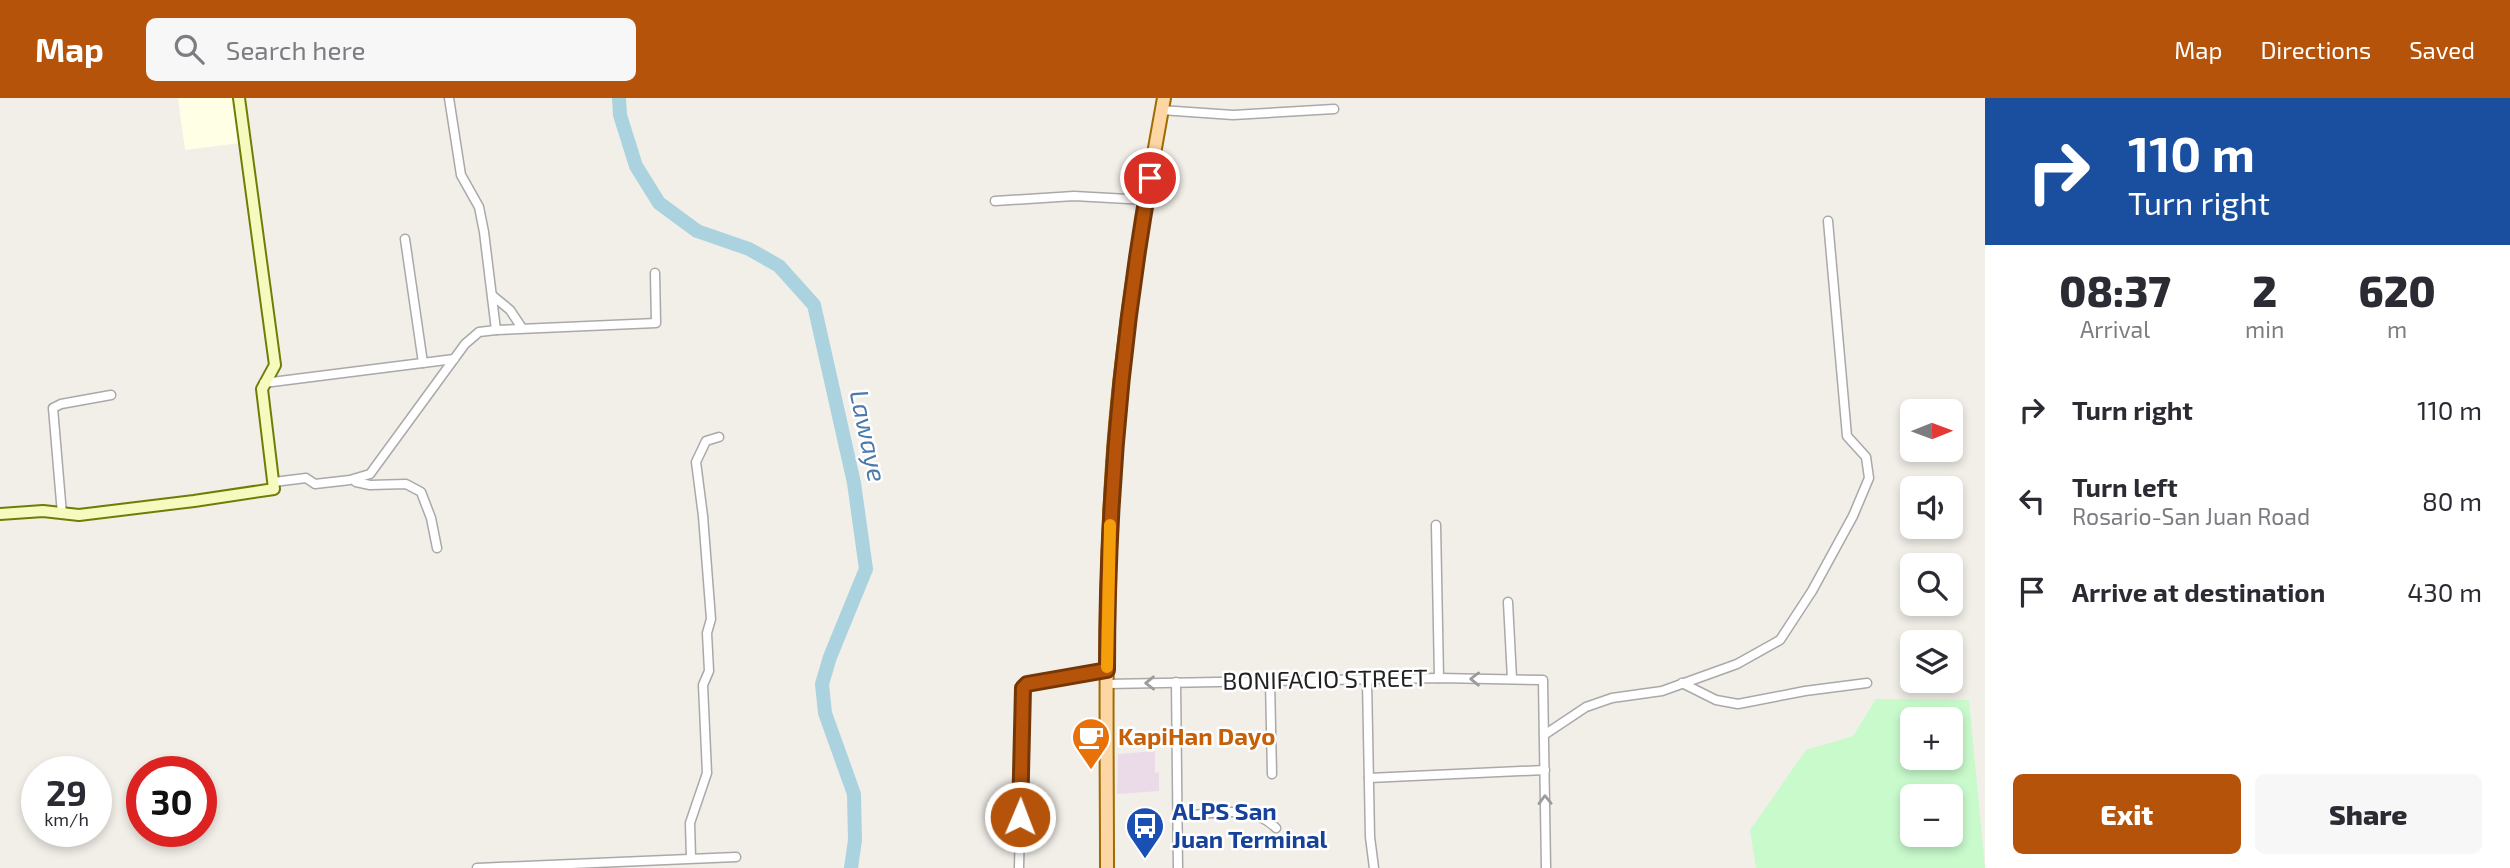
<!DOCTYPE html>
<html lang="en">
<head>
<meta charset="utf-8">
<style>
	:root { --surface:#fff; --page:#f7f7f7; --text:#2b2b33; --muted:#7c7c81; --accent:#b45309 }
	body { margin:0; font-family:"Exo 2",sans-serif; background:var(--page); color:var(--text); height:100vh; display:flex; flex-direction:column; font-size:26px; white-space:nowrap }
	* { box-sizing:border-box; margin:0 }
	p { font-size:23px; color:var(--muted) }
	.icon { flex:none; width:38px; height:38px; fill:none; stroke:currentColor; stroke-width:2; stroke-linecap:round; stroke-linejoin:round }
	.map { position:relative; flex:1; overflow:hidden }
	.sheet { display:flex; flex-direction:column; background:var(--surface); width:525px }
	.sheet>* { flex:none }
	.banner { background:#1a4fa0; color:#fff; overflow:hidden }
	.needle { width:46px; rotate:89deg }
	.controls { position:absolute; left:1900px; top:301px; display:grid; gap:14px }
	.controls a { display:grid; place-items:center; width:63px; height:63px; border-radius:10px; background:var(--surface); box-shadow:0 4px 10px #0003; font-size:35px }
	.speed { position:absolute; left:21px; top:658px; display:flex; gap:14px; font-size:35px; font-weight:700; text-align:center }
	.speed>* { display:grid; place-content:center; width:91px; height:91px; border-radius:50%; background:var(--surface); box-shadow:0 4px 10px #0003; line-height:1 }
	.speed small { font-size:18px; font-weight:400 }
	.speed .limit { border:10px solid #d22; background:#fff; color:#111 }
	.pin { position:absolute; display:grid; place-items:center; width:60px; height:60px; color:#fff; margin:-30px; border:4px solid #fff; border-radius:50%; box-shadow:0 2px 7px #0007 }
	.me { position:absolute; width:77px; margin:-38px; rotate:1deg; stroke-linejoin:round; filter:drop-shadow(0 0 5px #0008) }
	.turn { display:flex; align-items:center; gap:24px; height:147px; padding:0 28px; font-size:32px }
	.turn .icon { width:91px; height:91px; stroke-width:2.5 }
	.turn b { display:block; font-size:49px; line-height:60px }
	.eta { display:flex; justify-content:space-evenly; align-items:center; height:119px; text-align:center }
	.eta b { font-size:42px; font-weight:800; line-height:49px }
	.cta { display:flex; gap:14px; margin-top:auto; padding:14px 28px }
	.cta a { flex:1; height:80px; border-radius:10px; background:var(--accent); color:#fff; font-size:28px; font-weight:800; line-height:80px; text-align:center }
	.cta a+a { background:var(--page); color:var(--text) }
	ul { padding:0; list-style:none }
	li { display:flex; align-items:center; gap:21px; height:91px; padding:0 28px }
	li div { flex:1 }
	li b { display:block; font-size:26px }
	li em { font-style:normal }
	header { display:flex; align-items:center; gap:42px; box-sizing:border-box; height:98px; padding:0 35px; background:var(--accent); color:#fff }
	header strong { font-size:33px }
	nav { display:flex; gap:38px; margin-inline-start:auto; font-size:24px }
	.search { width:490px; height:63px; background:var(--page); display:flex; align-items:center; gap:18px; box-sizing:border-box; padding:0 24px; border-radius:10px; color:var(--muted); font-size:26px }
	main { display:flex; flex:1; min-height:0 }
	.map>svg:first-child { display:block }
</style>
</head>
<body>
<header>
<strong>Map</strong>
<div class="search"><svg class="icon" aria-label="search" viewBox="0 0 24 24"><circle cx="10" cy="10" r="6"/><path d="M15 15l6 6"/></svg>Search here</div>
<nav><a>Map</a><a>Directions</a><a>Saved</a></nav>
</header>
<main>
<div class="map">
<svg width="1985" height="770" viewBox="0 0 1985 770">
	<rect width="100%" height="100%" fill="#f2efe9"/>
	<!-- industrial -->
	<path fill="#ebdbe8" d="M1155,653V675L1159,674V693L1117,696L1118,656Z"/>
	<!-- education -->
	<path fill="#ffffe5" d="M178,0H234L240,45L185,52Z"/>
	<!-- park -->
	<path fill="#c8facc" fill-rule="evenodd" d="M1876,601L1969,602L1985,770H1756L1750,732L1806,652L1853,638ZM1913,621H1951V660H1913ZM1951,698V737H1913V698Z"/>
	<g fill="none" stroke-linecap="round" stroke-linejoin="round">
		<!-- river -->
		<path stroke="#aad3df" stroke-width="14" d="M619,0L620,17L636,68L659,105L697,133L749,151L779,168L814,207L854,385L866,471L830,559L822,586L825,615L854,696L855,742L851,770"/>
		<defs>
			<g id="street">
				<path d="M449,0L461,77L479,109L484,134L496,232"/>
				<path d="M1161,12L1233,17L1334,11"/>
				<path d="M995,103L1074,98L1146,102"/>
				<path d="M405,141L423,265"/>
				<path d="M493,198L510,212L522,230"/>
				<path d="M264,285L454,261"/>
				<path d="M274,384L306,380L315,386L350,382L370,376L465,246L479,234L496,232L656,225L655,175"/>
				<path d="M356,384L370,387L406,386L421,394L431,420L437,450"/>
				<path d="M62,416L53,310L61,306L111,297"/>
				<path d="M1436,427L1439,580"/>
				<path d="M1508,504L1512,581"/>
				<path d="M1367,582L1370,739L1374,770"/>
				<path d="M1270,583L1272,676"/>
				<path d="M1176,584L1178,770"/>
				<path d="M1682,585L1716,602L1738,606L1805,593L1867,585"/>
				<path d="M1107,586L1439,580L1543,582L1546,770"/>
				<path d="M1544,637L1586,609L1612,600L1662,593L1737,566L1780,542L1812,493L1853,418L1869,380L1866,359L1847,338L1828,123"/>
				<path d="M1369,680L1545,672"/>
				<path d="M1177,719C1209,716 1252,705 1276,730"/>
				<path d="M691,760L690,725L707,675L703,587L709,573L707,535L711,521L703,418L696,364L706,343L719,339"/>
				<path d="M477,770L736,759"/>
				<path d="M1019,770L1023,590L1027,586L1107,572"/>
			</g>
			<path id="secondary" d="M0,416L43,413L79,417L194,403L274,391L262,291L275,267L239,0"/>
			<path id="primary" d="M1107,770C1107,636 1104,501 1113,367C1121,244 1142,121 1164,0"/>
		</defs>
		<!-- street casing -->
		<use href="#street" stroke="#a9a9a9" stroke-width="11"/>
		<!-- secondary casing -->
		<use href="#secondary" stroke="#707d05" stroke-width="14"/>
		<!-- primary casing -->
		<use href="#primary" stroke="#a06b00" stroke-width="16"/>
		<!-- street -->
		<use href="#street" stroke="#fff" stroke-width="8"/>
		<!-- secondary -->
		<use href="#secondary" stroke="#f7fabf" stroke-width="10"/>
		<!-- primary -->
		<use href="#primary" stroke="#fcd6a4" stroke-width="12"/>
	</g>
	<!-- one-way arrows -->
	<defs><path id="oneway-chevron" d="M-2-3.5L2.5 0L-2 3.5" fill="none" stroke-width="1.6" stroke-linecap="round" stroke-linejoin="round" transform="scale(1.75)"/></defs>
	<g stroke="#9c9c9c">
		<use href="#oneway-chevron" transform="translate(1475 581) rotate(-179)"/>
		<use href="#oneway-chevron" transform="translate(1150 585) rotate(179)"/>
		<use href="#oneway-chevron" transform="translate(1545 702) rotate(-91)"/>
	</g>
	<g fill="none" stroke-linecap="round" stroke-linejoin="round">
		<defs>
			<path id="route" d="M1020,719L1023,590L1027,586L1107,572C1107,407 1121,242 1150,80"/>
		</defs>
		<!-- route casing -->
		<use href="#route" stroke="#753606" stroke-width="18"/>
		<!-- route -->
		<use href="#route" stroke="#b45309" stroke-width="12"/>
		<!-- slow -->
		<path stroke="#f59e0b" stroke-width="12" d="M1107,569L1110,427"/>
	</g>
	<!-- icons -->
	<defs>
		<symbol id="cafe-pin" viewBox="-11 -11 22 30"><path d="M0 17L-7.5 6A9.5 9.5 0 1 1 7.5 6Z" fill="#e8710a" stroke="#fff"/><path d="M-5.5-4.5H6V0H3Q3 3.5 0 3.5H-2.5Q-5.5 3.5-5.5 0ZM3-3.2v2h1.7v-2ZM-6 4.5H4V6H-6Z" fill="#fff"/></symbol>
		<symbol id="bus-pin" viewBox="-11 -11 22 30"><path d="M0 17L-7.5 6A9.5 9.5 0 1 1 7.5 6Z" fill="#1a4fb4" stroke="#fff"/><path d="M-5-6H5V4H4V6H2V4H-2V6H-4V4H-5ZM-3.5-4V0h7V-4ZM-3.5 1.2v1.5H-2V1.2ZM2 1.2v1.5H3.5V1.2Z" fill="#fff"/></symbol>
	</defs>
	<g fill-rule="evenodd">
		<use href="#cafe-pin" x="1069" y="617" width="44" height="60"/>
		<use href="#bus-pin" x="1123" y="706" width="44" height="60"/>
	</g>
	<g text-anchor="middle" stroke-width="5" stroke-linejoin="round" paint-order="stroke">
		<!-- street labels -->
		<g font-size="24" fill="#222" stroke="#fff">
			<text transform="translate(1325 582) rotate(-1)" y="8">BONIFACIO STREET</text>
		</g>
		<!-- food labels -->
		<g font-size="24" font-weight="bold" fill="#c56008" stroke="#fff" text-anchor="start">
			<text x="1118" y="647">KapiHan Dayo</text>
		</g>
		<!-- transit labels -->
		<g font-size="24" font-weight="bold" fill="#164399" stroke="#fff" text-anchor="start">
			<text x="1172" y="722">ALPS San<tspan x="1172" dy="28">Juan Terminal</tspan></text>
		</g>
		<!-- water labels -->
		<g font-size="26" font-style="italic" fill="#4a7aab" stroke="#fff">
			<text transform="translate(868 338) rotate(78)" y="9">Lawaye</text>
		</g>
	</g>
</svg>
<div class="controls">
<a><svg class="needle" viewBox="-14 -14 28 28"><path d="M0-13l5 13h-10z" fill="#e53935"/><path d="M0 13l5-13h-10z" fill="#7c7c81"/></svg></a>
<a><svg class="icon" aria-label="sound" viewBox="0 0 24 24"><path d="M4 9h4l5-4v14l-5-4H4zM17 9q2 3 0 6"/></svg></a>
<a><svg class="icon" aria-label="search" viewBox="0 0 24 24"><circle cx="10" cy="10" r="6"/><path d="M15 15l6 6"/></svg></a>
<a><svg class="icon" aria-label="layers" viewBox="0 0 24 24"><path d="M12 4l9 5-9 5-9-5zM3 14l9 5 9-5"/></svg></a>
<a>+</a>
<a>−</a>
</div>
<div class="speed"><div>29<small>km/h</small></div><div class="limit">30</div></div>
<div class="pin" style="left:1150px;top:80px;background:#d93025"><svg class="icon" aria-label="arrive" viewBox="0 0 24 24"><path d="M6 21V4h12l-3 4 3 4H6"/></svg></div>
<svg class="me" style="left:1020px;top:719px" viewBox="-20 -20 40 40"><circle r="17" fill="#b45309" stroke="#fff" stroke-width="3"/><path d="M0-11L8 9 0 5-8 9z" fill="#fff"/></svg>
</div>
<section class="sheet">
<div class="banner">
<div class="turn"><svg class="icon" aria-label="right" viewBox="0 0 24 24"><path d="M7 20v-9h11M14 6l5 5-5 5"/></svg><div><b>110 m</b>Turn right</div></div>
</div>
<div class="eta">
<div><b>08:37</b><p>Arrival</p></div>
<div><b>2</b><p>min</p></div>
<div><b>620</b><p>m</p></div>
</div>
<ul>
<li><svg class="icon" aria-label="right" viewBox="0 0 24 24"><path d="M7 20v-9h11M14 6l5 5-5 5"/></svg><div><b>Turn right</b></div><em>110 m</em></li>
<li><svg class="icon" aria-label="left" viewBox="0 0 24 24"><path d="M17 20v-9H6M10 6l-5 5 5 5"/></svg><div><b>Turn left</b><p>Rosario-San Juan Road</p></div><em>80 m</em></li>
<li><svg class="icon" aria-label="arrive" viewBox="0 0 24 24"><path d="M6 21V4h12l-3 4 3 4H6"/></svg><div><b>Arrive at destination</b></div><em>430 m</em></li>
</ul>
<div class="cta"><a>Exit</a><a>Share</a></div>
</section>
</main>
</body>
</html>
